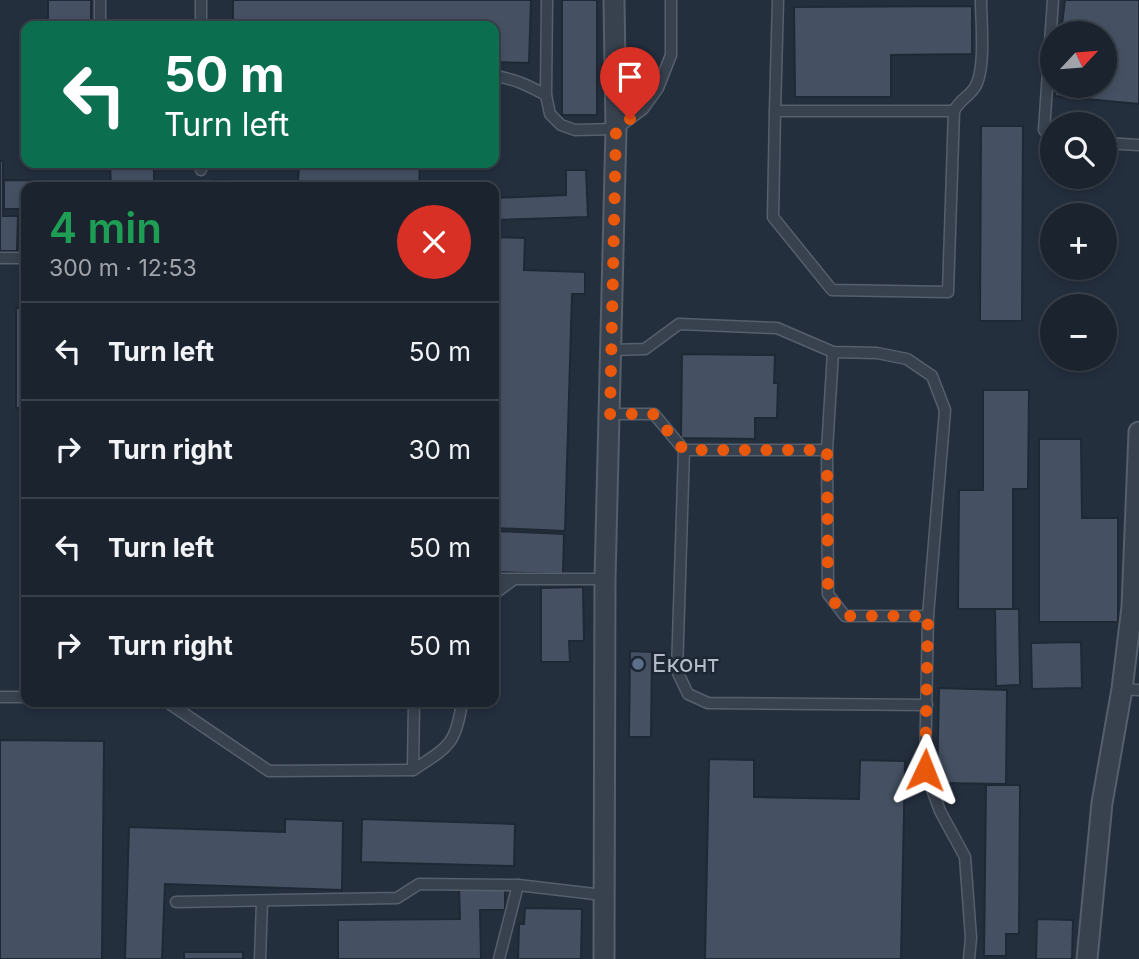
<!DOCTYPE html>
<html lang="en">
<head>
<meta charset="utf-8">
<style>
	:root { --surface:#1b232e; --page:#242b36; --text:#f1f3f6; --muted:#a0a4aa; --line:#39404a }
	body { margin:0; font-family:Inter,sans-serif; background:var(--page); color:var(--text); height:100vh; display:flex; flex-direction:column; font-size:26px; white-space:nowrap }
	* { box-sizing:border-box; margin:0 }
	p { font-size:23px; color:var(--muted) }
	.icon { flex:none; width:38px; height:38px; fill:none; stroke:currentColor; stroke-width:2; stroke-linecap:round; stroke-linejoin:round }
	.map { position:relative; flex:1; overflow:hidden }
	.details { position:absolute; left:21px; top:182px; width:478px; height:525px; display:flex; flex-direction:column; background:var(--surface); border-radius:14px; box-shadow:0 4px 10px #0003,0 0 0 2px var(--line) }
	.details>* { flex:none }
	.top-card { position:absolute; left:21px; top:21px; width:478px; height:147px; border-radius:14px; box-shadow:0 4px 10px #0003,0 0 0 2px var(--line); background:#0b6e4f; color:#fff; overflow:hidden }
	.needle { width:46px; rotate:64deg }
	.controls { position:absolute; left:1040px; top:21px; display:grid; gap:14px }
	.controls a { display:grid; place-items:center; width:77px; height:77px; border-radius:50%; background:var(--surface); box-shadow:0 4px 10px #0003,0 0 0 2px var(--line); font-size:35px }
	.pin { position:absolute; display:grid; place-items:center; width:60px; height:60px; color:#fff; margin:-72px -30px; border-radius:50% 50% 50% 0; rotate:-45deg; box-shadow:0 0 7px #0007 }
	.pin .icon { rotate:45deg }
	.me { position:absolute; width:77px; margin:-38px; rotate:2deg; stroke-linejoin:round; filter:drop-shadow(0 0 5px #0008) }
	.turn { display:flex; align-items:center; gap:24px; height:147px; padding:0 28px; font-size:32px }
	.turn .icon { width:91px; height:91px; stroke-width:2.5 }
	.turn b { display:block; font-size:49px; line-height:60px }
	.round { display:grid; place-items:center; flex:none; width:74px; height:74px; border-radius:37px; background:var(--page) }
	.headline { display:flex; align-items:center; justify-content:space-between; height:119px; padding:0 28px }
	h1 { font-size:42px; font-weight:600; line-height:52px; color:#1e9e55 }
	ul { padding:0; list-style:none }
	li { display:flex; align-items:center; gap:21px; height:98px; padding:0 28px; border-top:2px solid var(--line) }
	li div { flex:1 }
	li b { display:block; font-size:26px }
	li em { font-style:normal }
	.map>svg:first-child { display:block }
</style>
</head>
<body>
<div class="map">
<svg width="1139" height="959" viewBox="0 0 1139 959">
	<rect width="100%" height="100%" fill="#242f3e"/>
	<!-- building -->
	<g fill="#455162" stroke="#1f2835" stroke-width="2">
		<rect x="48" y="0" width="43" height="26"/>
		<path d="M233,0H531L529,63L494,62V26H233Z"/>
		<rect x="562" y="0" width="35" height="115"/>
		<path d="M1065,0H1139V104L1055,96L1056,86H1104V33H1061Z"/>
		<path d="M972,6V54L891,55V97H795L794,7Z"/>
		<path d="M981,126H1023L1022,321H980Z"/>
		<path d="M0,161H3V216H18L17,251H0Z"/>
		<path d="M110,163H154V187H111Z"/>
		<path d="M299,163H420L419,187H212L213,180L298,182Z"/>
		<path d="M566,170H586L588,217L494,220V198L566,195Z"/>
		<path d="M4,180L89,181V187H26V209H4Z"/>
		<path d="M494,237L525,238L524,270L585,272V294H572L565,531L494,528Z"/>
		<rect x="16" y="308" width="10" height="100"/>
		<path d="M682,354L775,355L774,383H778L777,418H755V439L681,438Z"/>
		<path d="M983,390H1029L1028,489H1013V609H958L959,490H983Z"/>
		<path d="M1039,439H1081L1082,518H1118V622H1039Z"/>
		<path d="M494,531L564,534L563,574L494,572Z"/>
		<path d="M583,587L584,641H569L570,662H541V588Z"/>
		<path d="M995,609H1019L1020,685L996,686Z"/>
		<path d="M1081,642L1082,688L1032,689L1031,643Z"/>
		<path d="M630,651L652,652L651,737H629Z"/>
		<path d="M939,688L1007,690L1006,784L937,783Z"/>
		<path d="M0,740L104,741L102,959H0Z"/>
		<path d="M709,759L754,760V797L859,799L860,760L905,761L901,959H705Z"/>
		<path d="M986,785H1020L1019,934H1006V956H984Z"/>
		<path d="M285,819L343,821L342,890L165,884L162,959H125L129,827L285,832Z"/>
		<path d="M362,819L515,824L514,866L361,862Z"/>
		<path d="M505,887V910H480L481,959H338V920L460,919L459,888Z"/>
		<path d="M525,908L582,909L581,959H518L519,924H524Z"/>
		<path d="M1037,919L1073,920L1072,959H1036Z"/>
		<rect x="184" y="952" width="59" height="7"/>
	</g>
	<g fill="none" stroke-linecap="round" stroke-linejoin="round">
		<defs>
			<g id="service">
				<path d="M547,0L546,95L550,114L561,125L575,130L616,129L643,109L658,88L671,55V0"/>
				<path d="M778,0L775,111H954"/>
				<path d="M100,26V0"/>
				<path d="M201,26V0"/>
				<path d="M494,76C513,78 529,86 546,95"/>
				<path d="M775,111L773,217L832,290L948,292L954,111C960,99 969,97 975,87C986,70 981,21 981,0"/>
				<path d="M1052,139L1044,130L1053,0"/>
				<path d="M1104,143L1139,145"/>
				<path d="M201,170V163"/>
				<path d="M0,258H26"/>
				<path d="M612,350L645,349L679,324L777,328L833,352L877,353L907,359L932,376L945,410L928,616L925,770L940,811L965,857L971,938L969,959"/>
				<path d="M610,414H654L684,450H827L828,594L845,616H928"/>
				<path d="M684,450L677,671L688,694L708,703L927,705"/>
				<path d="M827,450L833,352"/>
				<path d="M494,579H605"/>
				<path d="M494,594L513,580"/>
				<path d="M1122,689L1139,690"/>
				<path d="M0,697H26"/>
				<path d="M167,702L269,771L413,770"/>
				<path d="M414,702L413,770C448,747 456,745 462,702"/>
				<path d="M518,885L603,895"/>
				<path d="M176,902L397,898L419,884L518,885L499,959"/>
				<path d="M260,959L262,902"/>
			</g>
			<g id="minor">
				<path d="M604,959L605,579L616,129L614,0"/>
				<path d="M1087,959L1102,803L1122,689L1132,607L1139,432"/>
			</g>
		</defs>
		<!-- service casing -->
		<use href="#service" stroke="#565f6c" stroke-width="13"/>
		<!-- minor casing -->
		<use href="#minor" stroke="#565f6c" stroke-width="23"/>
		<!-- service -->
		<use href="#service" stroke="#38414e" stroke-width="10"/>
		<!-- minor -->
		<use href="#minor" stroke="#38414e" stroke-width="19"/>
	</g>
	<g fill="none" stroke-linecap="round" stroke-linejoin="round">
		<!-- route -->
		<path stroke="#ea580c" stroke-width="12" stroke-dasharray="0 21.6" d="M630,119L616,129L610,414H653L684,450H827L828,594L845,616H928L925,770"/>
	</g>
	<!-- markers -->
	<circle fill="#5c6f8a" stroke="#1d2633" stroke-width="2.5" cx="638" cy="664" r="7"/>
	<g text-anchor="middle" stroke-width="5" stroke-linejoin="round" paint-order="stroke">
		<!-- poi labels -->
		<g font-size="24" fill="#b4bcc9" stroke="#1d2633" text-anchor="start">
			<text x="652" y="672">Еконт</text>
		</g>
	</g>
</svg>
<div class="controls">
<a><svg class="needle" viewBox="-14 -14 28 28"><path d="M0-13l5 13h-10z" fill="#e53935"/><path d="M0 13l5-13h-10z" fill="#a0a4aa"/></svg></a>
<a><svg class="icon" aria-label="search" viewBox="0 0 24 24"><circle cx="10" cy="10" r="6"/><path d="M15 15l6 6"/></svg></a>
<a>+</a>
<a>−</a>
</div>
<div class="pin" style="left:630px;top:119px;background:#d93025"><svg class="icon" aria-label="arrive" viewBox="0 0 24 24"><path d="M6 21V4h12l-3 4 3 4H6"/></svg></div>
<svg class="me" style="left:925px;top:770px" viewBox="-20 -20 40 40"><path d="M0-17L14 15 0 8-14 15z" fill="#ea580c" stroke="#fff" stroke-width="4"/></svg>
<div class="top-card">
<div class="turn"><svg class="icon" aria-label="left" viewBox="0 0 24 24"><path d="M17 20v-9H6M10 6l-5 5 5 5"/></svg><div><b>50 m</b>Turn left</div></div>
</div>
<section class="details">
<div class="headline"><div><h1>4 min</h1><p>300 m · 12:53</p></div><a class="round" style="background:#d93025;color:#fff"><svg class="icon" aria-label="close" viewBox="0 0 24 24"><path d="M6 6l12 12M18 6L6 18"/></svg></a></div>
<ul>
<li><svg class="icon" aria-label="left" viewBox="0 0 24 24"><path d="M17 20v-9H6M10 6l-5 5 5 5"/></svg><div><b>Turn left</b></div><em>50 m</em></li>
<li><svg class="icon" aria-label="right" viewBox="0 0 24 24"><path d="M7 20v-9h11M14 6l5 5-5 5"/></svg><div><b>Turn right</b></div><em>30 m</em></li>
<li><svg class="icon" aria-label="left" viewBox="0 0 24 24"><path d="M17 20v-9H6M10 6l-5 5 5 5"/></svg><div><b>Turn left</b></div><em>50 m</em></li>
<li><svg class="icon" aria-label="right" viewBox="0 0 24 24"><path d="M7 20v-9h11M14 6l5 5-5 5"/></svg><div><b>Turn right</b></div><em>50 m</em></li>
</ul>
</section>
</div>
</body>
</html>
